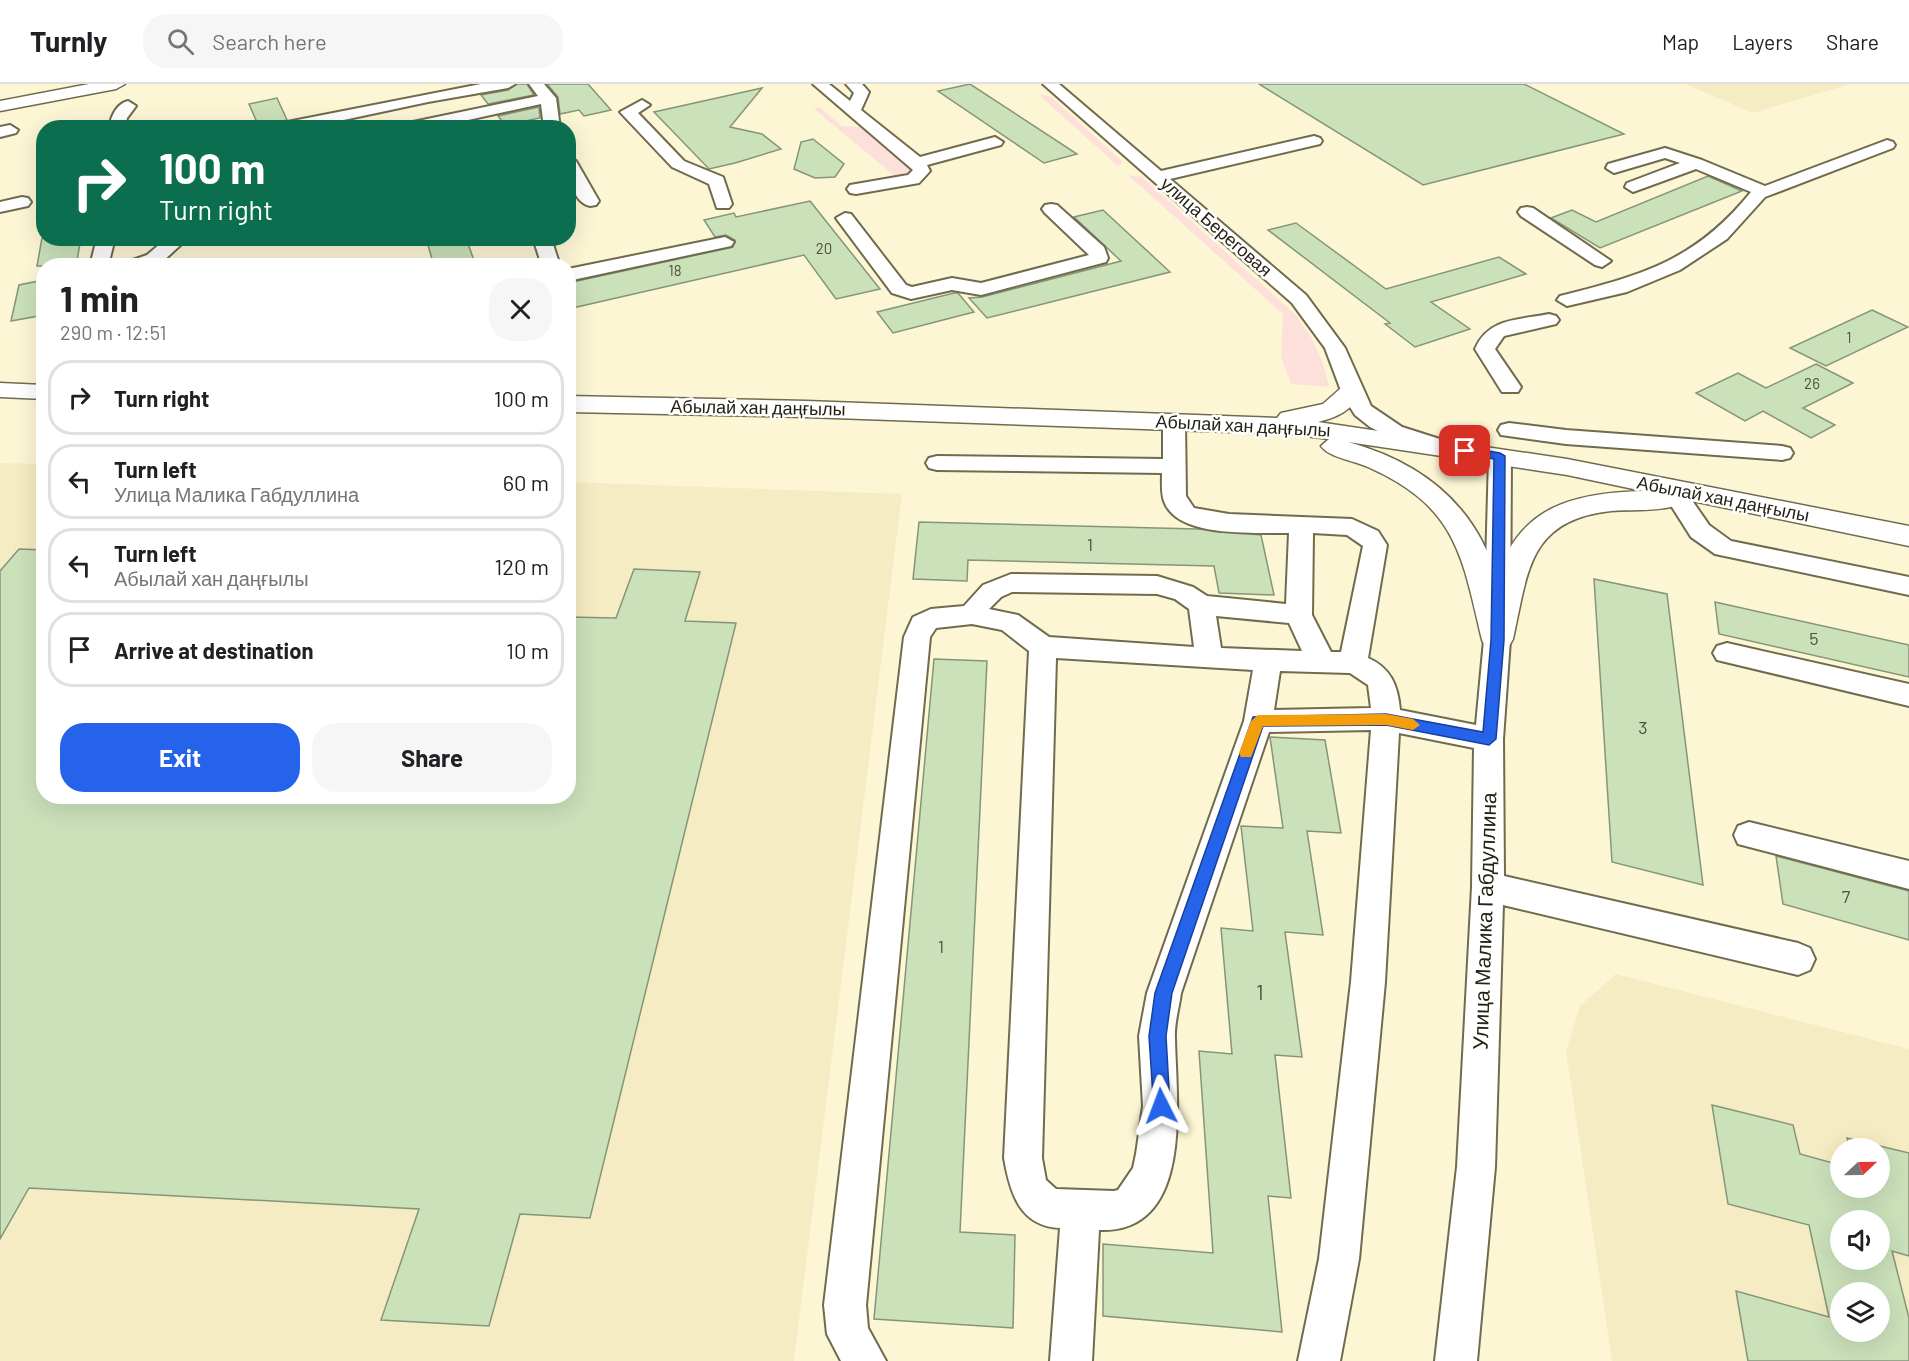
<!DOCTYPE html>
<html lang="en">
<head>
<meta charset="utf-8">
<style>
	:root { --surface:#fff; --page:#f6f6f6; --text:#202124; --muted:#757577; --line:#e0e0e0; --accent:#2563eb }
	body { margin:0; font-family:Barlow,sans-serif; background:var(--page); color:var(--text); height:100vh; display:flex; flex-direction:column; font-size:22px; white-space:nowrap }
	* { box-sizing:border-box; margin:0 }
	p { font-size:20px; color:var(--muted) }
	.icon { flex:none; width:33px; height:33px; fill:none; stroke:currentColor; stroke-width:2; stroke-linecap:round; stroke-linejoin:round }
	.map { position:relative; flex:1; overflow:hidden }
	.sheet { position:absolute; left:36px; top:174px; width:540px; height:546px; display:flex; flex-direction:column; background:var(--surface); border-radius:24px; box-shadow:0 6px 24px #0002 }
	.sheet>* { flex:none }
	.banner { position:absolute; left:36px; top:36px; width:540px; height:126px; border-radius:24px; box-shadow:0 6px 24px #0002; background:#0b6e4f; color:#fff; overflow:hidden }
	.needle { width:39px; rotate:68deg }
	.fabs { position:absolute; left:1830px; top:1054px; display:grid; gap:12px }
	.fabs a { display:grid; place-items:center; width:60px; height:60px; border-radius:50%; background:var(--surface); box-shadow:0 6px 24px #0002; font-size:30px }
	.pin { position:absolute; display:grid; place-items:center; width:51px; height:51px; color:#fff; margin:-26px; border-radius:12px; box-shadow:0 3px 9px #0006 }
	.me { position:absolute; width:66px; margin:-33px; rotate:357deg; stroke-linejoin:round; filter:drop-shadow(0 0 4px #0008) }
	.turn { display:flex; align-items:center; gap:21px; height:126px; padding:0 24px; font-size:27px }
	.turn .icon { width:78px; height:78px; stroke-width:2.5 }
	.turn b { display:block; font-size:42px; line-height:51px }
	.round { display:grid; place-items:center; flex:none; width:63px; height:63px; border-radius:24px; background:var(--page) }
	.headline { display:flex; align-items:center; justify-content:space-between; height:102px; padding:0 24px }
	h1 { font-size:36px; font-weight:700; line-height:45px }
	.cta { display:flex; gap:12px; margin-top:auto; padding:12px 24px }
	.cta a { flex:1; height:69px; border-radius:24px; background:var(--accent); color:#fff; font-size:24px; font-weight:700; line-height:69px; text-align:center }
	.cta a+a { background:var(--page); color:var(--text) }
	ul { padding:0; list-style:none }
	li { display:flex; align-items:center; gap:18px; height:75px; margin:0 12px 9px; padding:0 12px; border:3px solid var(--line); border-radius:24px }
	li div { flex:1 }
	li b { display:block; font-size:22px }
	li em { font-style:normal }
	header { display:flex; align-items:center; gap:36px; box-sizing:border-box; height:84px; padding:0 30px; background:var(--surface); border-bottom:2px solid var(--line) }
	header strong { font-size:28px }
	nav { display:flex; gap:33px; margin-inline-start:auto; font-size:21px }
	.search { width:420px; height:54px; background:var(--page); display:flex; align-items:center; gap:15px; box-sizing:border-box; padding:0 21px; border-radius:24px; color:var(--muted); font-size:22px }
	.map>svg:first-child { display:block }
</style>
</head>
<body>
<header>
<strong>Turnly</strong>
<div class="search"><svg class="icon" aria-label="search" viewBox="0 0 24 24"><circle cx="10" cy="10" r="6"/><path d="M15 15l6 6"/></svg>Search here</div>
<nav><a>Map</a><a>Layers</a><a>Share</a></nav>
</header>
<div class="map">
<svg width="1909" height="1277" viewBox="0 0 1909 1277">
	<rect width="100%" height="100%" fill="#fdf6d5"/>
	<!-- built -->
	<g fill="#f5ecc3" fill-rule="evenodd">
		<path d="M1685,0H1851L1753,29Z"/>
		<path d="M0,379L43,380L44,712H568L569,398L902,410L794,1277H0Z"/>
		<path d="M1616,890L1909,965V1277H1612L1566,967L1580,922ZM1840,1065H1880V1104H1840ZM1840,1137H1880V1176H1840ZM1840,1209H1880V1248H1840Z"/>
	</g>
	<!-- green -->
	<g fill="#fde0da">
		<path d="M1038,10L1050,12L1123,78L1118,82Z"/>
		<path d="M819,23L842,42L865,43L913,86L896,93L814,25Z"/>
		<path d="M1128,91L1142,93L1296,231L1311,253L1323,279L1329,303L1291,300L1281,273L1283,230Z"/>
	</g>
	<!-- building -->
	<g fill="#cbe1ba" stroke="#859579" stroke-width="1.5" fill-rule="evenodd">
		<path d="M517,0H527L534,11L488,20L481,11L508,6Z"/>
		<path d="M547,0H588L611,26L584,32L579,26L560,30L558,13Z"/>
		<path d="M970,0L1077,70L1044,79L938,7Z"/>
		<path d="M1259,0H1524L1624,50L1423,101Z"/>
		<path d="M762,4L730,43L762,50L781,65L735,79L709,85L654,28Z"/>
		<path d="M277,14L287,36L259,43L249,20Z"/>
		<path d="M539,23L540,34L505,41L498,32Z"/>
		<path d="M813,55L844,80L835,93L815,94L794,85L801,58Z"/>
		<path d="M1708,92L1742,107L1600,164L1551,134L1572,126L1596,138Z"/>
		<path d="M810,117L880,205L836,215L804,171L568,225V199L733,163L735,156L726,151L715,153L704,136L734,129L736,133Z"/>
		<path d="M1103,126L1170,188L987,234L969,214L982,213L1121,177L1074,133Z"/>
		<path d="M1296,139L1386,205L1499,173L1526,190L1431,218L1470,245L1415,263L1385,240L1390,239L1268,146Z"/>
		<path d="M42,154H81L76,182H37Z"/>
		<path d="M426,154H466L476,182H434Z"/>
		<path d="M44,196V231L11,237L19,201Z"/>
		<path d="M954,209H958L974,228L893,249L877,228Z"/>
		<path d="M1872,226L1908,243L1826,282L1790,264Z"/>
		<path d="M1816,280L1853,299L1803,324L1835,341L1811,354L1763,327L1745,337L1696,309L1738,289L1766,304Z"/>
		<path d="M919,438L1198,445L1261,451L1274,511L1219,509L1214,482L968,476L967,497L913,495Z"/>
		<path d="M19,465L44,466V712H568V533L616,534L634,485L700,488L685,537L736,539L590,1134L520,1130L489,1242L381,1236L419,1125L29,1104L0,1155V487Z"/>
		<path d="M1594,495L1667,510L1703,801L1612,778Z"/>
		<path d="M1715,518L1909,561V593L1719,550Z"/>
		<path d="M934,575L987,577L960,1148L1015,1151L1013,1244L874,1235Z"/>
		<path d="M1270,653L1325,656L1341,749L1307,747L1323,851L1285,848L1302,973L1275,971L1291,1114L1268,1112L1282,1248L1103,1232V1160L1213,1169L1199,967L1232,970L1221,844L1253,847L1241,742L1283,744Z"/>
		<path d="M1776,772L1909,807V856L1783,820Z"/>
		<path d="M1712,1021L1793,1041L1800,1070L1840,1081V1104H1880V1065H1850L1847,1054L1909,1069V1172L1892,1167L1909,1234V1277H1748L1736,1207L1829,1233L1809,1141L1728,1120ZM1840,1137H1880V1176H1840ZM1840,1209H1880V1248H1840Z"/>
	</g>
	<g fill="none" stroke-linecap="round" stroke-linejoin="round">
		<defs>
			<g id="minor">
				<path d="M481,0H515L508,4L428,18L306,44H274L282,39Z"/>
				<path d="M529,0H544L556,14L560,44H544L541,20L432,44H400L408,39L538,12Z"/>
				<path d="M813,0H829L850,17L854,9L846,0H862L869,8L861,26L920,73L995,53L1003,58L1001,61L927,81L930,87L919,99L856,110L850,109L847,105L850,101L908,91L913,86Z"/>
				<path d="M1043,0H1059L1161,87L1314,52L1320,54L1322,57L1320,60L1170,95L1306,211L1345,264L1371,322L1402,343L1446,357L1449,362L1446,367L1438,369L1395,356L1370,343L1355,331L1343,312L1325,264L1292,219Z"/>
				<path d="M642,16L650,21L638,29L684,77L723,93L732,120L729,124H717L709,100L672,83L620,28Z"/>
				<path d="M128,17L136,22L127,34L125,44H109C111,33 116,20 128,17Z"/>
				<path d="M10,41L18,46L16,49L0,53V43Z"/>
				<path d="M1887,56L1893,58L1895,61L1893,64L1765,113L1727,155L1680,186L1627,208L1567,222L1557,216L1560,212C1643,191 1695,177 1751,108L1696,85L1633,108L1625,103L1627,99L1680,79L1665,74L1614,89L1606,84L1608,80L1665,64L1702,76L1765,102Z"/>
				<path d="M568,72L576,77L599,117L596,121L590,122C571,118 568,88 568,72Z"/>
				<path d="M22,113L28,114L31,118L28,122L0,128V118Z"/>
				<path d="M1051,120L1057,121L1104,163L1108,174L1106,178L981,211L952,206L911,215L892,209L836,134L845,129L851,130L906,201L912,203L952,194L981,199L1089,171L1045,129L1042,125L1045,121Z"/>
				<path d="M1527,123L1533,124L1611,177L1602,183L1595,181L1521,132L1518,128L1521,124Z"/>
				<path d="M725,153L734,158L731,162L568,197V185Z"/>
				<path d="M97,154H115L108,182H90Z"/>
				<path d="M167,154H188L161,179L125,182L127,178L147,171Z"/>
				<path d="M533,154H551L560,182H542Z"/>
				<path d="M1549,230L1556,232L1559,236L1556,240L1504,252L1495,265L1521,303L1518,308H1502L1475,265C1488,234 1518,236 1549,230Z"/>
				<path d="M1174,331L1182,333L1185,338L1186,412L1194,424L1229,430L1352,435L1378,447L1387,461L1368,574C1391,584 1398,602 1400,626L1476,641L1484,556L1489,372L1492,367H1508L1511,372L1510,556L1503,655L1504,792L1798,859L1810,864L1815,875L1810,886L1798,891L1503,821L1495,1083L1477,1277H1435L1457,1083L1472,803L1474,664L1399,649L1385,898L1359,1175L1340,1277H1298L1319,1175L1351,898L1371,646L1269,648L1181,909C1179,924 1174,940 1175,955C1176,1015 1195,1150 1099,1146L1092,1277H1050L1060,1144C1019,1142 1010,1108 1004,1074L1029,567L1002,546L972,540L936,544L930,553L866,1221L868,1244L886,1277H841L827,1250L824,1221L904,553L913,533L931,525L964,522L983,501L1011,490L1157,492L1193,503L1207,512L1286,520L1289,449C1256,448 1177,455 1164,417C1161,409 1162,398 1162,389L937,386L929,384L926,379L929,374L937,372L1163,375V338L1166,333ZM1313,449L1347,451L1363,462L1341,568H1331L1312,531ZM1012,508L1157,510L1175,515L1189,525L1194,563L1049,553L1018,531L989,525L1001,513ZM1216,532L1289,539L1302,567L1221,564ZM1056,574L1253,586L1244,637L1147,909L1139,952L1143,1022L1136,1070L1133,1084L1118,1106L1114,1107L1056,1105L1046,1096L1042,1074ZM1280,587L1350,589L1368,601L1371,624L1274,626Z"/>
				<path d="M1509,339L1566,346L1782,362L1790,364L1793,369L1790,374L1782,376L1566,360L1501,351L1498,346L1501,341Z"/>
				<path d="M1672,396L1680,399L1709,441L1731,457L1909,493V511L1715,470L1691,453L1660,404L1664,399Z"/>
				<path d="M1727,559L1909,600V622L1717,576L1713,569L1717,562Z"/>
				<path d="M1749,738L1909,777V805L1738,760L1734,751L1738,742Z"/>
			</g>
			<path id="major" d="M89,0H125L116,5L0,27V17Z"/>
			<g id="highway">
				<path d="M0,299L44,301V315L0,313Z"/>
				<path d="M1350,302L1359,304L1362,309C1350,327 1338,333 1318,338L1567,375L1909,442V462L1678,414L1675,422C1654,428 1632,425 1611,427C1528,436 1528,488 1513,555L1508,564L1497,567L1486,564L1482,556C1462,472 1457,423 1370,384C1357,377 1329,374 1321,362L1329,355L1289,350L806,333L568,328V312L806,317L1277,334L1281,329L1323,320L1341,304ZM1348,358L1567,391L1643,407C1574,409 1518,422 1497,495C1476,421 1421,378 1348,358Z"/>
			</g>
		</defs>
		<!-- minor casing -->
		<use href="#minor" stroke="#716b4d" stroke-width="4"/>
		<!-- major casing -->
		<use href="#major" stroke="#716b4d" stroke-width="3"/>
		<!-- highway casing -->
		<use href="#highway" stroke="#716b4d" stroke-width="3"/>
		<!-- minor -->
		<use href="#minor" fill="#fff" fill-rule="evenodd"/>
		<!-- major -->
		<use href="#major" fill="#fff" fill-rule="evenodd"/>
		<!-- highway -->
		<use href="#highway" fill="#fff" fill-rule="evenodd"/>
	</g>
	<!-- route -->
	<path fill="#2563eb" stroke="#184099" stroke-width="1.5" d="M1465,363L1500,369L1505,372L1504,556L1496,655L1489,661L1386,641L1263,642L1172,909L1166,952L1170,1022L1167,1028L1161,1031L1154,1028L1149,952L1155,909L1253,633L1386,630L1483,648L1491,556L1494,375L1461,369V364Z"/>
	<!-- slow -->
	<path fill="#f59e0b" d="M1386,630L1413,635L1420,641L1413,646L1386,641L1263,642L1251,673H1241L1239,669L1251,637L1258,631Z"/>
	<g text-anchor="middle" stroke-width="5" stroke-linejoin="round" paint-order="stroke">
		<!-- far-number labels -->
		<g font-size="15" fill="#4e523f">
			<text x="824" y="170">20</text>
			<text x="675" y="192">18</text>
			<text x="1849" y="259">1</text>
			<text x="1812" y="305">26</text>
		</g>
		<!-- far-street labels -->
		<g font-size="18" fill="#252316" stroke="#fff">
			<text transform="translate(1216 143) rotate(41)" y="6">улица Береговая</text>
			<text transform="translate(758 324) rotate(1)" y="6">Абылай хан даңғылы</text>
			<text transform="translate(1243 342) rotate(3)" y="6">Абылай хан даңғылы</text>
			<text transform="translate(1723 415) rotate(11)" y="6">Абылай хан даңғылы</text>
		</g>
		<!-- number labels -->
		<g font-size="18" fill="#4e523f">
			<text x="1090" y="467">1</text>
			<text x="1814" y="561">5</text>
			<text x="1643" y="650">3</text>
			<text x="1846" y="819">7</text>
			<text x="941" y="869">1</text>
		</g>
		<!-- street labels -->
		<g font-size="21" fill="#252316" stroke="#fff">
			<text transform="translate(1485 837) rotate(-88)" y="7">Улица Малика Габдуллина</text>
		</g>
		<!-- near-number labels -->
		<g font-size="21" fill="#4e523f">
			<text x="1260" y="916">1</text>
		</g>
	</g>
</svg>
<div class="fabs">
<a><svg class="needle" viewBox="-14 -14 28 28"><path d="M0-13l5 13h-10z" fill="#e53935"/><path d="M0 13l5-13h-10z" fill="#757577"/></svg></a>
<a><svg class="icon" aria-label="sound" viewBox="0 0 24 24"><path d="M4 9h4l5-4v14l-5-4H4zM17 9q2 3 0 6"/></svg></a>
<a><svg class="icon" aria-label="layers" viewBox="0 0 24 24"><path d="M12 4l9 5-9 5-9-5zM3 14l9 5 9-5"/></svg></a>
</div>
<div class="pin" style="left:1465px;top:367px;background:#d93025"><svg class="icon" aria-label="arrive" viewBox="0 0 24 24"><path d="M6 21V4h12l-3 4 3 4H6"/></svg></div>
<svg class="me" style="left:1161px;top:1022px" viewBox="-20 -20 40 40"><path d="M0-17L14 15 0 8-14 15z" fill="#2563eb" stroke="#fff" stroke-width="4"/></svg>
<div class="banner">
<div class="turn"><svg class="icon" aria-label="right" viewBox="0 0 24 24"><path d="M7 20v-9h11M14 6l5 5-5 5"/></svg><div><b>100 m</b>Turn right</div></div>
</div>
<section class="sheet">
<div class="headline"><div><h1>1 min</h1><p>290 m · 12:51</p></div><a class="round"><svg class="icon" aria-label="close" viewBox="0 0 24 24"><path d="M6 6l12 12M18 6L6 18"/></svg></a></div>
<ul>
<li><svg class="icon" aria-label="right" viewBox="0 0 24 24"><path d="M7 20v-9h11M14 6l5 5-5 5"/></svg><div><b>Turn right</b></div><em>100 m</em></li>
<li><svg class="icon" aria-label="left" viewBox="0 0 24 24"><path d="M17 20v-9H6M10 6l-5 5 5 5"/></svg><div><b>Turn left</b><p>Улица Малика Габдуллина</p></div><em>60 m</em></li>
<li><svg class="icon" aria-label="left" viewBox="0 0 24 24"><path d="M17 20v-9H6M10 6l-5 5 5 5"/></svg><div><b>Turn left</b><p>Абылай хан даңғылы</p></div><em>120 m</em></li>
<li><svg class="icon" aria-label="arrive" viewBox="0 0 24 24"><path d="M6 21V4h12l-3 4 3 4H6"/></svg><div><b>Arrive at destination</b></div><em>10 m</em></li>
</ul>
<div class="cta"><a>Exit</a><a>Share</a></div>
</section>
</div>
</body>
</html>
